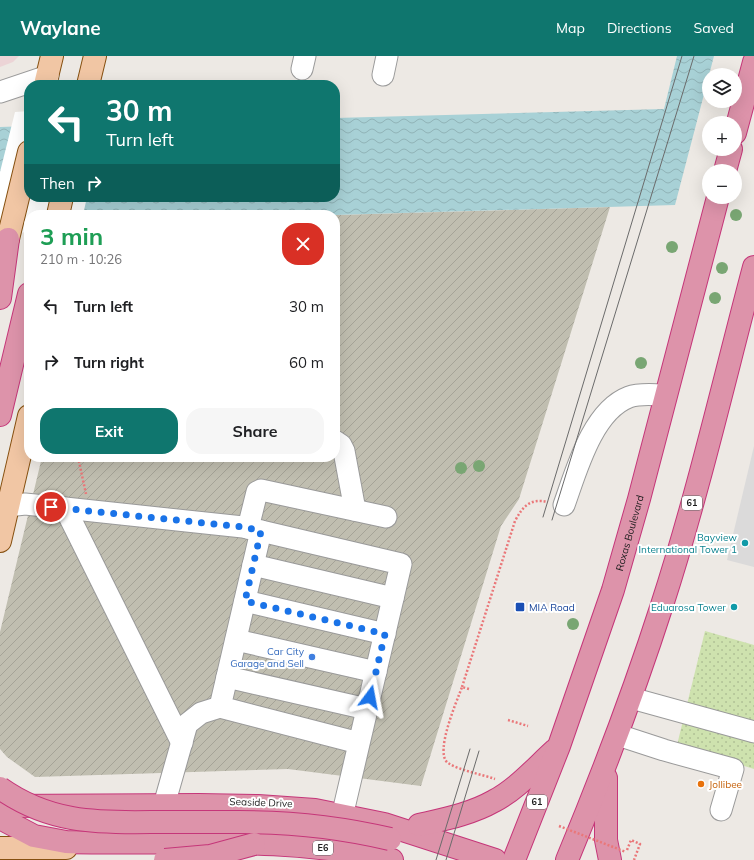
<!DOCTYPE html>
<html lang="en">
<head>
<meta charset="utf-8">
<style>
	:root { --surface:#fff; --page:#f6f6f6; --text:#202124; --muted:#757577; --accent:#0f766e }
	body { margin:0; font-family:Mulish,sans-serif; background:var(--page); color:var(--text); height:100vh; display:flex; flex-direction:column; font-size:15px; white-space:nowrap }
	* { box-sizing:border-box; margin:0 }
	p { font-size:13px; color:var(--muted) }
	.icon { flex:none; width:22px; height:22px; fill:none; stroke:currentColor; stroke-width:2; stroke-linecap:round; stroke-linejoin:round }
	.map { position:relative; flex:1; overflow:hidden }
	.panel { position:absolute; left:24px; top:154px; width:316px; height:252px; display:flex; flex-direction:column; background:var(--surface); border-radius:16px; box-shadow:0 4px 16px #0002 }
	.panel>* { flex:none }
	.banner { position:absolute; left:24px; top:24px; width:316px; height:122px; border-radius:16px; box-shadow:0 4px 16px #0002; background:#0f766e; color:#fff; overflow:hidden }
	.tools { position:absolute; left:702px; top:12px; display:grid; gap:8px }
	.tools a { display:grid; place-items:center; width:40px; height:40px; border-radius:50%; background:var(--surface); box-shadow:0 4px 16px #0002; font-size:20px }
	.pin { position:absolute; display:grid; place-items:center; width:34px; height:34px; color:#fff; margin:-17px; border:2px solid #fff; border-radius:50%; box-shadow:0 1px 4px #0007 }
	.me { position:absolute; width:44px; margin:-22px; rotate:13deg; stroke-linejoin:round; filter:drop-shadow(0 0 3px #0008) }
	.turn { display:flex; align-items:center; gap:14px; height:84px; padding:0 16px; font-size:18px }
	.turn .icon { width:52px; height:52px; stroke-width:2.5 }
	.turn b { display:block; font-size:28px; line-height:34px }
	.then { display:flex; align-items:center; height:38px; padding:0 16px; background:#0003; gap:8px; font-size:15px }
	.round { display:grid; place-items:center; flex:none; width:42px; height:42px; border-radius:16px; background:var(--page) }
	.overview { display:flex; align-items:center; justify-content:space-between; height:68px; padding:0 16px }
	h1 { font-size:24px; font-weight:700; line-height:30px; color:#1e9e55 }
	.cta { display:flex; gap:8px; margin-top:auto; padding:8px 16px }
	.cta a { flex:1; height:46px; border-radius:16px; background:var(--accent); color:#fff; font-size:16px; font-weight:700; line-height:46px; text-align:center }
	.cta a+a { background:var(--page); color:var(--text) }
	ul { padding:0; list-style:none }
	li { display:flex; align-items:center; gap:12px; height:56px; padding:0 16px }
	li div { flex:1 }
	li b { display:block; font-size:15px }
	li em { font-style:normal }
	header { display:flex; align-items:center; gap:24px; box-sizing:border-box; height:56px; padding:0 20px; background:var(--accent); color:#fff }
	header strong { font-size:19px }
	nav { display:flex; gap:22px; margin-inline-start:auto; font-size:14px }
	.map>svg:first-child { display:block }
</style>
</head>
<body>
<header>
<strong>Waylane</strong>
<nav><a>Map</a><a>Directions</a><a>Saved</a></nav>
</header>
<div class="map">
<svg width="754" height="804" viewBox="0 0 754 804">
	<defs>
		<pattern id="construction-furrows" width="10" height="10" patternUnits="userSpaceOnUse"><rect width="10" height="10" fill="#c0beb0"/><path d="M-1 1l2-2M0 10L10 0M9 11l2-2" fill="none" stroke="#a5a397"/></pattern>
		<pattern id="grass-dots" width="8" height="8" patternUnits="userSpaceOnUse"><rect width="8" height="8" fill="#cee2ae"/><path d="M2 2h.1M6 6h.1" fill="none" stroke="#b0c195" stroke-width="1.8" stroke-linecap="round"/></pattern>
		<pattern id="water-waves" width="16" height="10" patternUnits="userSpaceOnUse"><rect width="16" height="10" fill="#a8d1d6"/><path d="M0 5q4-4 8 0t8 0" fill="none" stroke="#90b3b7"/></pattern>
	</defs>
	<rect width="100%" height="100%" fill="#ede9e4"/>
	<!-- residential -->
	<path fill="#dbdada" d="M754,390V511L727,504Z"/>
	<!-- commercial -->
	<path fill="#ecd4d6" d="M0,0H19L13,6L0,11Z"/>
	<!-- construction -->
	<path fill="url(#construction-furrows)" d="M610,151L519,443L501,470L421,730L288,713L35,721L7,701L0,693V576L42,401H335V159Z"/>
	<!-- grass -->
	<path fill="url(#grass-dots)" d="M705,575L754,589V713L677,689Z"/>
	<!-- water -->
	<path fill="url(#water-waves)" d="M677,0H714L675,149L335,159H29L0,167V71L29,70V141H335V62L664,53Z"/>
	<!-- pier -->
	<path fill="#fff" d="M29,55V141H87L83,159H29V176L0,178V116L15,56Z"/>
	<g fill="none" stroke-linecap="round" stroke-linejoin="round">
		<defs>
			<g id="minor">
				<path d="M302,13L305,0"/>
				<path d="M383,19L387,0"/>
				<path d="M0,36L48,20"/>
				<path d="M335,385L341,389L344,395L355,454"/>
				<path d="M564,449C576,416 592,355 629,341C640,337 653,339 665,339"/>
				<path d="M8,450L25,448L65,452L243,471L261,475"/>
				<path d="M65,452L182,687"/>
				<path d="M248,472L257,436L261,434L386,461"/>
				<path d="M253,509L393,542"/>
				<path d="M245,545L385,578"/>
				<path d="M236,584L376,616"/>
				<path d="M227,621L367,653"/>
				<path d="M631,642L754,676"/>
				<path d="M618,679L664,694L733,713L721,754"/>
				<path d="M166,742L187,668L201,657L220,651"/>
				<path d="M344,752L401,508L261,475L220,651L359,687"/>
			</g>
			<g id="major">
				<path d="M45,29L52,0"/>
				<path d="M88,29L95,0"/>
				<path d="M58,159L62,141"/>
				<path d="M0,201L8,183L29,96"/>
				<path d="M0,485L29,360"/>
				<path d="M0,792H66"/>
			</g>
			<g id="highway">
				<path d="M735,77L754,6"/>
				<path d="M725,115L731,93"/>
				<path d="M0,242L8,183"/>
				<path d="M0,359L29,238"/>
				<path d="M606,722V784L610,804"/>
				<path d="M0,750L199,749L258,750L315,754L384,768L495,804"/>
				<path d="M0,762L34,780L66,786C174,789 286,779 392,804"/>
				<path d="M419,769C445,763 471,758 494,745C517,733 536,711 555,694"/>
				<path id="s1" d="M514,804L559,690L613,534L639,443L718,141"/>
				<path d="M567,804C602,720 634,636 662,549C698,438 724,324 754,211"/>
			</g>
		</defs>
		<!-- minor casing -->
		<use href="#minor" stroke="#9a9a9a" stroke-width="23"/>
		<!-- major casing -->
		<use href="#major" stroke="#865010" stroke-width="24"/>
		<!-- highway casing -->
		<use href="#highway" stroke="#c53679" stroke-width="24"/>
		<!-- path -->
		<g stroke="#ea7779" stroke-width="2.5" stroke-dasharray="2 2" stroke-linecap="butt">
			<path d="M78,401L86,438"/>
			<path d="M462,631L515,465C523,450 530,442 548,446"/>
			<path d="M469,633L462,631C457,645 434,697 448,707C461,715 481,718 495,723"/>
			<path d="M508,664L528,670"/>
			<path d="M627,794L631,784L640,788L634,804"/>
		</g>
		<!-- minor -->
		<use href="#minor" stroke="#fff" stroke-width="21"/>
		<!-- major -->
		<use href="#major" stroke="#f1c6a4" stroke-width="22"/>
		<!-- highway -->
		<use href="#highway" stroke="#dd93aa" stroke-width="22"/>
		<!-- tram -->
		<g stroke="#6b6b6b" stroke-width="1">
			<path d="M543,461L682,0"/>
			<path d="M552,464L694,0"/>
			<path d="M436,804L470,693"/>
			<path d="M446,804L479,695"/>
		</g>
		<defs>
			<g id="highway-bridge">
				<path d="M0,732C48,766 94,767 151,766C180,766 210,766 239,766C290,766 340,771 390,783"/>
				<path d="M165,804L210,800L254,788"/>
			</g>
		</defs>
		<!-- highway-bridge casing -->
		<use href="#highway-bridge" stroke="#c53679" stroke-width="24" stroke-linecap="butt"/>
		<!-- path-bridge -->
		<path stroke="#ea7779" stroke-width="2.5" stroke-dasharray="2 2" stroke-linecap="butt" d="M559,770L626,796"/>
		<!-- highway-bridge -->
		<use href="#highway-bridge" stroke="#dd93aa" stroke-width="22"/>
	</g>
	<!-- trees -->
	<g fill="#79a673">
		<circle cx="736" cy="159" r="6"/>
		<circle cx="672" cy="191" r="6"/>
		<circle cx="722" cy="212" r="6"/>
		<circle cx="715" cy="242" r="6"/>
		<circle cx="641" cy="307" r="6"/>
		<circle cx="479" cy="410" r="6"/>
		<circle cx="461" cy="412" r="6"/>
		<circle cx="573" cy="568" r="6"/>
	</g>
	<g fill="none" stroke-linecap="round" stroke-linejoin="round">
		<!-- route -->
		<path stroke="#1a73e8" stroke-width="7" stroke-dasharray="0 12.6" d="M51,451L243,471L261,475L245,545L385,578L370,641"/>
	</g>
	<!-- markers -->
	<g fill="#0f9aa8" stroke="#fff" stroke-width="1.5">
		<circle cx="745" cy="487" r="4"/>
		<circle cx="734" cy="551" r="4"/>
	</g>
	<rect fill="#1a4fb4" stroke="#fff" stroke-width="1.5" x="515" y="546" width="10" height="10" rx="2"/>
	<circle fill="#3f7fe0" stroke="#fff" stroke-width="1.5" cx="312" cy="601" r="4"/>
	<circle fill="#e8710a" stroke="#fff" stroke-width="1.5" cx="701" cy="728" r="4"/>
	<g text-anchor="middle" stroke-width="4" stroke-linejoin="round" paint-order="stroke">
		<!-- shield labels -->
		<g fill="#fff" stroke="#616161" stroke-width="1">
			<rect x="682" y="440" width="20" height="14" rx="3"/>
			<rect x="527" y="739" width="20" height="14" rx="3"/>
			<rect x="313" y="785" width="20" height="14" rx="3"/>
		</g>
		<g font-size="9" font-weight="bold" fill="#1d1d1d">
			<text x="692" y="450">61</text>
			<text x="537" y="749">61</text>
			<text x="323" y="795">E6</text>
		</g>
		<!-- street labels -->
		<g font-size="10" fill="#1d1d1d" stroke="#fff">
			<text dy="4" stroke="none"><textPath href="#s1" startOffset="347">Roxas Boulevard</textPath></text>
			<text transform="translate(261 746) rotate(2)" y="4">Seaside Drive</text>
		</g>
		<!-- culture labels -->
		<g font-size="10" fill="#0d838f" stroke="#fff" text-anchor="end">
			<text x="737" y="485">Bayview<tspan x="737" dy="12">International Tower 1</tspan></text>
			<text x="726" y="555">Eduarosa Tower</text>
		</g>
		<!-- transit labels -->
		<g font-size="10" fill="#164399" stroke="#fff" text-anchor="start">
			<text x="529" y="555">MIA Road</text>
		</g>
		<!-- shop labels -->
		<g font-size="10" fill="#366cbe" stroke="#fff" text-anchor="end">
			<text x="304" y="599">Car City<tspan x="304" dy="12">Garage and Sell</tspan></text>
		</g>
		<!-- food labels -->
		<g font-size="10" fill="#c56008" stroke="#fff" text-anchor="start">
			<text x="709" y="732">Jollibee</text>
		</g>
	</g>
</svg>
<div class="tools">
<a><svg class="icon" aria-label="layers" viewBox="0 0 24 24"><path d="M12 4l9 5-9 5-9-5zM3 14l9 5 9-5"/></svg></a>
<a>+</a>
<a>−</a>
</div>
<div class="pin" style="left:51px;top:451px;background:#d93025"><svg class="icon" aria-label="arrive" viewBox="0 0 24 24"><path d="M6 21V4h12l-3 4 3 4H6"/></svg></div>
<svg class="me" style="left:370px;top:641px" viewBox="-20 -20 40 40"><path d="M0-17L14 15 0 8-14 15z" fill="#1a73e8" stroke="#fff" stroke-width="4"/></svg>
<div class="banner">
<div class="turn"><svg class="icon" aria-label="left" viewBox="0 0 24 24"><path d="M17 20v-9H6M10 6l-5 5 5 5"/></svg><div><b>30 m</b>Turn left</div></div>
<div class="then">Then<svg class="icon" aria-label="right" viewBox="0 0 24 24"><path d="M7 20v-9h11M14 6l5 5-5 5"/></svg></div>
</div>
<section class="panel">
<div class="overview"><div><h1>3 min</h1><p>210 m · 10:26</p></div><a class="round" style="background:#d93025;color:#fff"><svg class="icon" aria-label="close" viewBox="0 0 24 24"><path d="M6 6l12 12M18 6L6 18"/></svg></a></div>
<ul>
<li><svg class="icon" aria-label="left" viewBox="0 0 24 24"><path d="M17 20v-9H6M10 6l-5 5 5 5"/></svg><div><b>Turn left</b></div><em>30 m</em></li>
<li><svg class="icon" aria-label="right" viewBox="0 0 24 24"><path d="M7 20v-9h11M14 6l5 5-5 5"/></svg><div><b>Turn right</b></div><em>60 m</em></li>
</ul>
<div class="cta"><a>Exit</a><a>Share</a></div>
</section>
</div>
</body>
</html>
